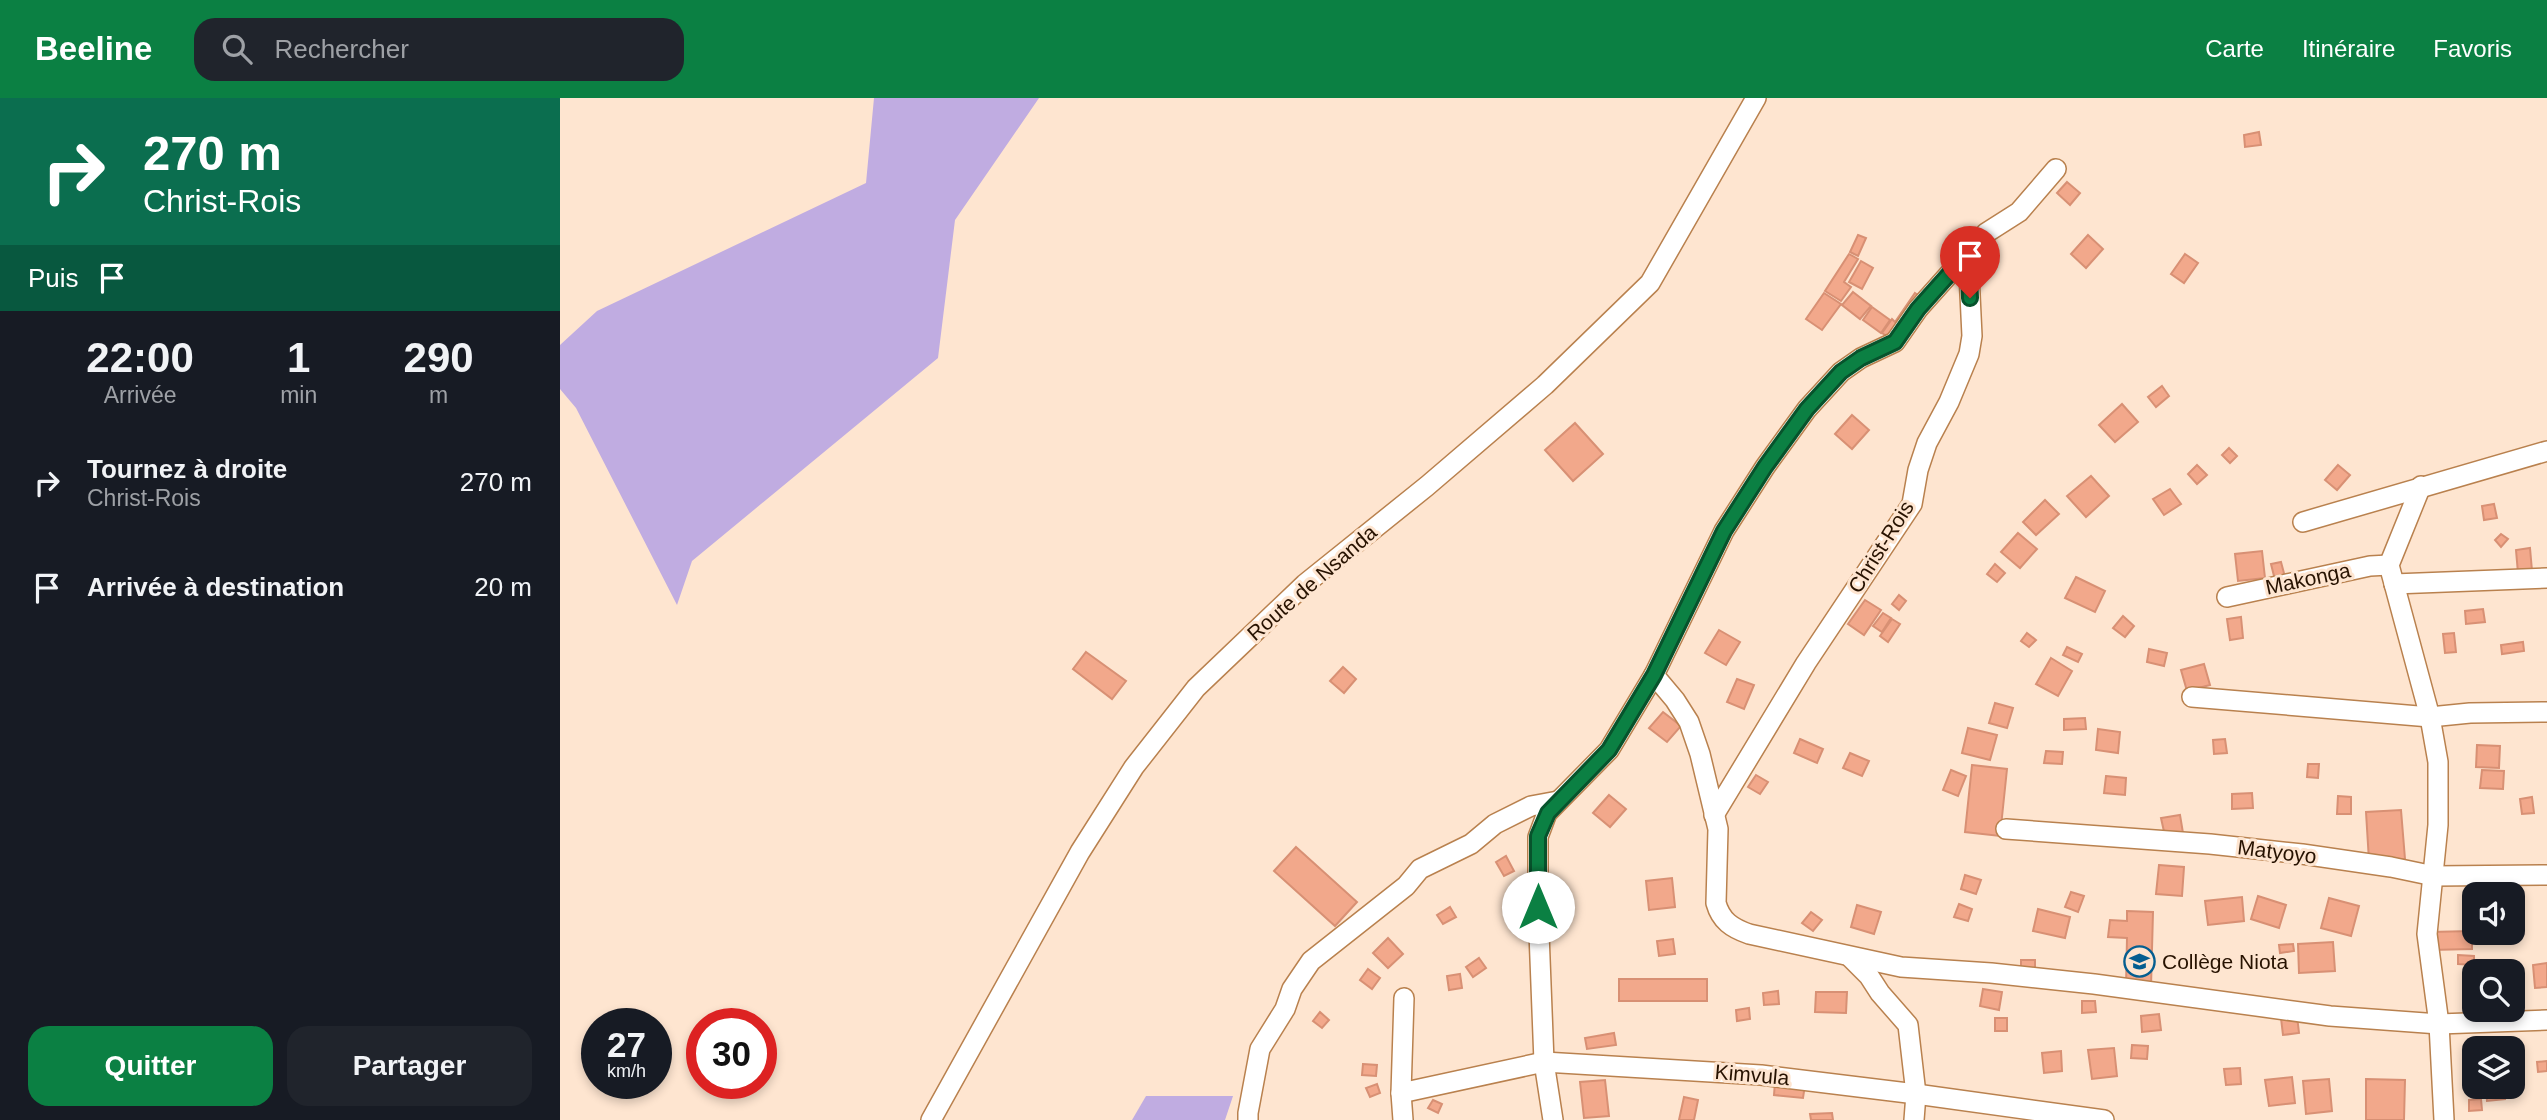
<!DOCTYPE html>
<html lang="fr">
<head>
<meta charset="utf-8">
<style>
	:root { --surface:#171b24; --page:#20242c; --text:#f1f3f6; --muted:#9ea1a6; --accent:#0b8043 }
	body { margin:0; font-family:Helvetica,sans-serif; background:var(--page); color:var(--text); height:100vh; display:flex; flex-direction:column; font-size:26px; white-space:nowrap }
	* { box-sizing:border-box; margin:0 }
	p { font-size:23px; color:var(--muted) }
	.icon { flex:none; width:38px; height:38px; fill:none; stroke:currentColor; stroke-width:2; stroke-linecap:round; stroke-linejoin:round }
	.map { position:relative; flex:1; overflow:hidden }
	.side { display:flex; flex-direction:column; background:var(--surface); width:560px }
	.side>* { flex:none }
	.top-card { background:#0b6e4f; color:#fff; overflow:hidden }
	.controls { position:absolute; left:1902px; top:784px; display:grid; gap:14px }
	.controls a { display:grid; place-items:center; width:63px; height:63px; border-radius:14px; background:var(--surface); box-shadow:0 4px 10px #0003; font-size:35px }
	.speed { position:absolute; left:21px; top:910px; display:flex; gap:14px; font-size:35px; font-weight:700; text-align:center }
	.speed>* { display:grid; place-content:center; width:91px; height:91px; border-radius:50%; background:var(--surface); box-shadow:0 4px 10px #0003; line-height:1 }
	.speed small { font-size:18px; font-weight:400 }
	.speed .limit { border:10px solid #d22; background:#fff; color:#111 }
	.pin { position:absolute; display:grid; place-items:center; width:60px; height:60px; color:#fff; margin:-72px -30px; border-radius:50% 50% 50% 0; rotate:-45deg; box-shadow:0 0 7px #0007 }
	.pin .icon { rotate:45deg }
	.me { position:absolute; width:77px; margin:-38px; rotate:0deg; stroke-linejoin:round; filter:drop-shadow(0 0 5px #0008) }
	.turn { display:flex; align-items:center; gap:24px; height:147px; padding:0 28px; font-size:32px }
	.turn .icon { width:91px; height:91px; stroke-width:2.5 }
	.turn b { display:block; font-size:49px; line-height:60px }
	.then { display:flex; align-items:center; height:66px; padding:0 28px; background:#0003; gap:14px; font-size:26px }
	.eta { display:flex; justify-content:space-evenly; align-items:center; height:119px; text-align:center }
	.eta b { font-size:42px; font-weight:700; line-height:49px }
	.action { display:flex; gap:14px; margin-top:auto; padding:14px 28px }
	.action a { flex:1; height:80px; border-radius:21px; background:var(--accent); color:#fff; font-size:28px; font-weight:700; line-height:80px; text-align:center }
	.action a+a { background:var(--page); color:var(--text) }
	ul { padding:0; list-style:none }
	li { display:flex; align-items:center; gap:21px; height:105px; padding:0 28px }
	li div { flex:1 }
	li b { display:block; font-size:26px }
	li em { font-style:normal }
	header { display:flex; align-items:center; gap:42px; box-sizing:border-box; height:98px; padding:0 35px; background:var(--accent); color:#fff }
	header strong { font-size:33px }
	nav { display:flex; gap:38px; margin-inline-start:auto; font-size:24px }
	.search { width:490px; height:63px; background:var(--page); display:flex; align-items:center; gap:18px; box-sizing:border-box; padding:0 24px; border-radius:21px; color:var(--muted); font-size:26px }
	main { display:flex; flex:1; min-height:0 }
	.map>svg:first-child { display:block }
</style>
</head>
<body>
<header>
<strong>Beeline</strong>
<div class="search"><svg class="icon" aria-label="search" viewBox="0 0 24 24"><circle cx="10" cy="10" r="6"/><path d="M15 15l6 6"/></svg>Rechercher</div>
<nav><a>Carte</a><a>Itinéraire</a><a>Favoris</a></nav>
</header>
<main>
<section class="side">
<div class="top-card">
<div class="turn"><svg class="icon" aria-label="right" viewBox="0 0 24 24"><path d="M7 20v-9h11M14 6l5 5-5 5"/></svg><div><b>270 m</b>Christ-Rois</div></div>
<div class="then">Puis<svg class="icon" aria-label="arrive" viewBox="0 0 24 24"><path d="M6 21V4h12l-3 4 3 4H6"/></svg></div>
</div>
<div class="eta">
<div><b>22:00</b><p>Arrivée</p></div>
<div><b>1</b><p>min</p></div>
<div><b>290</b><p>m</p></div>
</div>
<ul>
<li><svg class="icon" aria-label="right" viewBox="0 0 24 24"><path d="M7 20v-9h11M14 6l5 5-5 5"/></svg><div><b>Tournez à droite</b><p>Christ-Rois</p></div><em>270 m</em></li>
<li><svg class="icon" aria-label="arrive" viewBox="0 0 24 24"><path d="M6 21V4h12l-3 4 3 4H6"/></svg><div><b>Arrivée à destination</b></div><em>20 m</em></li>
</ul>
<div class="action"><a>Quitter</a><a>Partager</a></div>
</section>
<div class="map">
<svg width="1987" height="1022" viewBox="0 0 1987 1022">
	<rect width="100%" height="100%" fill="#fee5d0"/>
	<!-- green -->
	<g fill="#c0ace1">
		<path d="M314,0H479L395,122L378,260L132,463L117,507L16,310L0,291V247L37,213L306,85Z"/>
		<path d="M586,998H673L665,1022H572Z"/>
	</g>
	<!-- building -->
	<g fill="#f2a88b" stroke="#d89074" stroke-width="2">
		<path d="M1699,34L1701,47L1685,49L1684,37Z"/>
		<path d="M1507,84L1520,95L1510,107L1497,95Z"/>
		<path d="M1298,137L1306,140L1298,158L1290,154Z"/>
		<path d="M1528,137L1543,151L1526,170L1511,156Z"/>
		<path d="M1289,156L1298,161L1284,184L1291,189L1281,203L1265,193Z"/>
		<path d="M1625,156L1638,165L1624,185L1611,176Z"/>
		<path d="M1301,163L1313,170L1302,191L1289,184Z"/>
		<path d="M1293,194L1311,208L1300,221L1282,207Z"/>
		<path d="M1264,195L1281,206L1262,232L1246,221Z"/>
		<path d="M1355,195L1364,201L1334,243L1322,235L1332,221L1335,224Z"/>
		<path d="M1312,209L1330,222L1321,235L1303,222Z"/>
		<path d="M1602,288L1609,298L1596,309L1588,299Z"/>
		<path d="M1562,306L1578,324L1555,344L1539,327Z"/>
		<path d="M1292,317L1309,332L1292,351L1275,336Z"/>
		<path d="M1015,325L1043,356L1013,383L985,352Z"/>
		<path d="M1669,350L1677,358L1670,365L1662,357Z"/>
		<path d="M1637,367L1647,377L1637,386L1628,376Z"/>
		<path d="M1778,367L1790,377L1777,392L1765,382Z"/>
		<path d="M1531,378L1549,398L1526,419L1507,398Z"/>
		<path d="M1610,391L1621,406L1604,417L1593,401Z"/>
		<path d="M1485,402L1499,416L1476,437L1463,424Z"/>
		<path d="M1934,406L1937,420L1924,422L1922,408Z"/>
		<path d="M1458,435L1477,451L1460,470L1441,454Z"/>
		<path d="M1941,436L1948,441L1941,449L1935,442Z"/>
		<path d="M1970,450L1972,473L1958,475L1956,452Z"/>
		<path d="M1702,453L1705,480L1678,483L1675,456Z"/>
		<path d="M1721,464L1725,479L1715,482L1711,466Z"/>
		<path d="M1435,466L1445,475L1437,484L1427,476Z"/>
		<path d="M1516,479L1545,493L1535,514L1505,500Z"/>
		<path d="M1339,497L1346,503L1339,512L1332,506Z"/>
		<path d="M1305,502L1321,512L1304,537L1288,526Z"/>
		<path d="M1923,511L1925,524L1906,526L1905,513Z"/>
		<path d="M1323,515L1331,520L1322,534L1313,528Z"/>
		<path d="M1563,518L1574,528L1565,539L1553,530Z"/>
		<path d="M1681,519L1683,540L1670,542L1667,521Z"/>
		<path d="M1332,521L1340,526L1328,544L1320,538Z"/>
		<path d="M1159,532L1180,544L1166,567L1145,555Z"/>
		<path d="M1467,535L1476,542L1469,549L1461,543Z"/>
		<path d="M1894,535L1896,554L1885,555L1883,536Z"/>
		<path d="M1963,544L1964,553L1942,556L1941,547Z"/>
		<path d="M1507,549L1522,556L1518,564L1503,557Z"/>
		<path d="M1589,551L1607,555L1604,568L1587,564Z"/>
		<path d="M526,554L566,583L552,601L513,571Z"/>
		<path d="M1491,560L1512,573L1498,598L1476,586Z"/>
		<path d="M1644,566L1650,587L1627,593L1621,572Z"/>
		<path d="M783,569L796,581L784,595L770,583Z"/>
		<path d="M1177,581L1194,587L1184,611L1167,604Z"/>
		<path d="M1435,605L1453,610L1447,630L1429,625Z"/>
		<path d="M1103,614L1121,628L1107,644L1089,630Z"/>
		<path d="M1525,620L1526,631L1504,632V621Z"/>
		<path d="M1408,630L1437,637L1430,662L1402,655Z"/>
		<path d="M1538,631L1560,634L1558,655L1536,652Z"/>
		<path d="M1240,641L1263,651L1257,665L1234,655Z"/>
		<path d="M1665,641L1667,655L1654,656L1653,642Z"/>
		<path d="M1917,647L1940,648L1939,670L1916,669Z"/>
		<path d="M1486,653L1503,654L1502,666L1484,665Z"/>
		<path d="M1290,655L1309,663L1302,678L1283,670Z"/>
		<path d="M1748,666H1759L1758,680L1747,679Z"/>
		<path d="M1412,667L1447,671L1440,738L1405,734Z"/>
		<path d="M1391,672L1406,678L1398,698L1383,692Z"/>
		<path d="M1922,672L1944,673L1943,691L1920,690Z"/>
		<path d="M1196,677L1208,684L1200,696L1188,689Z"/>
		<path d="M1546,678L1566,680L1565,697L1544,695Z"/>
		<path d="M1692,695L1693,710L1672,711V696Z"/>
		<path d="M1049,697L1066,711L1050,729L1033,715Z"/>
		<path d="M1778,698L1791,699V716H1777Z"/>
		<path d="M1972,699L1974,715L1962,716L1960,701Z"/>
		<path d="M1841,712L1845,761L1809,763L1806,714Z"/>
		<path d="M1620,717L1623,735L1605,738L1601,720Z"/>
		<path d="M736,749L797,804L775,828L714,773Z"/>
		<path d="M946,758L954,773L944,778L936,764Z"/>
		<path d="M1599,767L1624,769L1622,798L1596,796Z"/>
		<path d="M1405,777L1421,782L1416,796L1401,791Z"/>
		<path d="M1112,780L1115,809L1089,812L1086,783Z"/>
		<path d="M1953,790L1959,825L1953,826V796H1923Z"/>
		<path d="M1511,794L1524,798L1518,814L1505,809Z"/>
		<path d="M1698,798L1726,807L1719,830L1691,821Z"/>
		<path d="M1682,799L1684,823L1648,827L1645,803Z"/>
		<path d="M1769,800L1799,808L1791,838L1761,830Z"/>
		<path d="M1399,806L1412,811L1408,823L1394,819Z"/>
		<path d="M1297,807L1321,814L1314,836L1291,829Z"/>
		<path d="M890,809L896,819L883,826L877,817Z"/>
		<path d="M1478,811L1510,819L1505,840L1473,833Z"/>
		<path d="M1567,813L1593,814L1591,889L1566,888L1567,840L1548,839L1550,822L1567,823Z"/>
		<path d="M1251,814L1262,822L1253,833L1242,825Z"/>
		<path d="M1912,833V851L1871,852L1870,834Z"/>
		<path d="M828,840L843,856L828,870L813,855Z"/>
		<path d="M1113,841L1115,856L1099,858L1097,843Z"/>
		<path d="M1773,844L1775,873L1739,875L1738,846Z"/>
		<path d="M1733,846L1734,853L1720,855L1719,847Z"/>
		<path d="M1898,857L1914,858V867L1898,866Z"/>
		<path d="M919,860L926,870L913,879L906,869Z"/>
		<rect x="1461" y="862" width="14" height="11"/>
		<path d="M1987,865V889L1975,890L1973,867Z"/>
		<path d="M808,871L820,880L812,891L800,882Z"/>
		<path d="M900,876L902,890L889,892L887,878Z"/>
		<rect x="1059" y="881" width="88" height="22"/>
		<path d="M1423,891L1442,894L1439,912L1420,908Z"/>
		<path d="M1218,893L1219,906L1204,907L1203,895Z"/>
		<path d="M1256,894H1287L1286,915L1255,914Z"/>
		<path d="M1522,903H1535L1536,914L1522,915Z"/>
		<path d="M1189,910L1190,921L1177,923L1176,912Z"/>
		<path d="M760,914L769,922L762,930L753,923Z"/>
		<path d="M1599,916L1601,932L1582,934L1581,918Z"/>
		<path d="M1737,918L1739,935L1723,937L1721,920Z"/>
		<rect x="1435" y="920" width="12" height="13"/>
		<path d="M1054,935L1056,947L1027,951L1025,940Z"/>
		<path d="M1572,947L1588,948L1587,961L1571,960Z"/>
		<path d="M1554,950L1557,978L1532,981L1528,952Z"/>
		<path d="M1501,953L1502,973L1484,975L1482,955Z"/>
		<path d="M1987,963V973L1978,974L1977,964Z"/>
		<path d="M803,966L817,967L816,978L802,977Z"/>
		<path d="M1680,970L1681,986L1666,987L1664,971Z"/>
		<path d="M1732,979L1735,1005L1709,1008L1705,982Z"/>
		<path d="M1769,981L1772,1013L1746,1016L1743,983Z"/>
		<path d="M1806,981L1845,982L1844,1022H1806Z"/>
		<path d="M1045,982L1049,1018L1024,1020L1020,984Z"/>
		<path d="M1215,984L1245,987L1243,1000L1214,997Z"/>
		<path d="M817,986L820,995L810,999L806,990Z"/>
		<path d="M1926,989H1944L1945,1001L1927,1003Z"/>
		<path d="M1124,999L1138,1002L1134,1022H1119Z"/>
		<path d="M1921,1001L1922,1012L1909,1013V1002Z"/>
		<path d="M873,1002L882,1006L878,1015L868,1010Z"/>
		<path d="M1272,1015L1273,1022H1251L1250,1016Z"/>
	</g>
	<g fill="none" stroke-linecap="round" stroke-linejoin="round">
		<defs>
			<g id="minor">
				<path d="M1861,388L1829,467L1870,619L1878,664V727L1867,836L1879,926L1884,1022"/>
				<path d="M1743,424L1987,353"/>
				<path d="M1834,486L1987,480"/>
				<path d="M1667,499L1810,468L1829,467"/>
				<path d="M1094,577L1115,602L1129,624L1140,656L1158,731L1156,805C1161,823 1172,830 1189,836L1341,869L1431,875L1534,886L1770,918L1879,926L1987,922"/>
				<path d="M1632,599L1870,619L1910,615L1987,614"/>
				<path d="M1154,717L1246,565L1352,406L1358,372L1367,345L1389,304L1409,256L1412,238L1408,155"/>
				<path d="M1446,731L1650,746L1742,756L1831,769L1874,778L1987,777"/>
				<path d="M1291,860L1309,878L1320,895L1348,927L1356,996L1354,1022"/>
				<path d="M841,995L984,964L1201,977L1356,996L1544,1022"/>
				<path d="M371,1022L520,754L574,669L636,590L745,486L867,388L985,287L1090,185L1196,0"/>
				<path d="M688,1022V1015L700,951L725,911L732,891L751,863L846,788L860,771L911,746L935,726L971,708L998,703"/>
				<path d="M843,1022L841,995L844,900"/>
				<path d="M993,1022L984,964L978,809V739L987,715L1049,652L1094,577L1164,433L1205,369L1247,311L1281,274L1301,260L1335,244L1358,211L1408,155L1426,135L1459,114L1496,71"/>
			</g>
		</defs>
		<!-- minor casing -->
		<use href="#minor" stroke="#b9814e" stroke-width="22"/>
		<!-- minor -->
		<use href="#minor" stroke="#fff" stroke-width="19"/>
	</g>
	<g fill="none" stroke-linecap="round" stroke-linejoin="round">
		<defs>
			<path id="route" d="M978,809V738L988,715L1049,652L1094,577L1164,433L1205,369L1247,311L1281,274L1301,260L1335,244L1358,211L1408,155L1410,200"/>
		</defs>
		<!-- route casing -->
		<use href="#route" stroke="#07532c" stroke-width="18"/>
		<!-- route -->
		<use href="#route" stroke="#0b8043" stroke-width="12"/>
	</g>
	<!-- icons -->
	<defs>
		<symbol id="school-ring" viewBox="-11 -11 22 22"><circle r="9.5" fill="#fee5d0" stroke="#055e90" stroke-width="1.5"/><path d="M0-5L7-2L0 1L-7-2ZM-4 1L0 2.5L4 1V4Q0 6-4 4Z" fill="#055e90"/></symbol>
	</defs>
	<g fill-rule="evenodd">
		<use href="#school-ring" x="1562" y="846" width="35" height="35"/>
	</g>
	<g text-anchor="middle" stroke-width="6" stroke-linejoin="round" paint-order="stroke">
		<!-- street labels -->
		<g font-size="21" fill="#271200" stroke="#fee5d0">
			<text transform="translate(1321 449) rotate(-58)" y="7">Christ-Rois</text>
			<text transform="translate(1748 481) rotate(-12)" y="7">Makonga</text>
			<text transform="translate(752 485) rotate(-41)" y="7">Route de Nsanda</text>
			<text transform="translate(1717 754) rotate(7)" y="7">Matyoyo</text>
			<text transform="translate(1192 977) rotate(5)" y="7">Kimvula</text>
		</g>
		<!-- poi labels -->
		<g font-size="21" fill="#271200" stroke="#fee5d0" text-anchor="start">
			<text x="1602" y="871">Collège Niota</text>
		</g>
	</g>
</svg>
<div class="controls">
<a><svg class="icon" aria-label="sound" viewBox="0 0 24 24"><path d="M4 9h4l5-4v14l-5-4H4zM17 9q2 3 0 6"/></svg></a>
<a><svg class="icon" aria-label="search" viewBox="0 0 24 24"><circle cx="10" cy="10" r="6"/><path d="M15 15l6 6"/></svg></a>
<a><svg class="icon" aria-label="layers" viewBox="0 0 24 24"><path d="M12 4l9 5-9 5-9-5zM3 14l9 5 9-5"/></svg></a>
</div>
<div class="speed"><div>27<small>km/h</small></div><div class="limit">30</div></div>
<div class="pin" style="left:1410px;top:200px;background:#d93025"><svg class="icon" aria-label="arrive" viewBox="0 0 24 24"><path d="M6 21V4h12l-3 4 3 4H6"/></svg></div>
<svg class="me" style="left:978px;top:809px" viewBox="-20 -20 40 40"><circle r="19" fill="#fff"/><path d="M0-13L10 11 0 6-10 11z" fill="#0b8043"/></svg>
</div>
</main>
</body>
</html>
